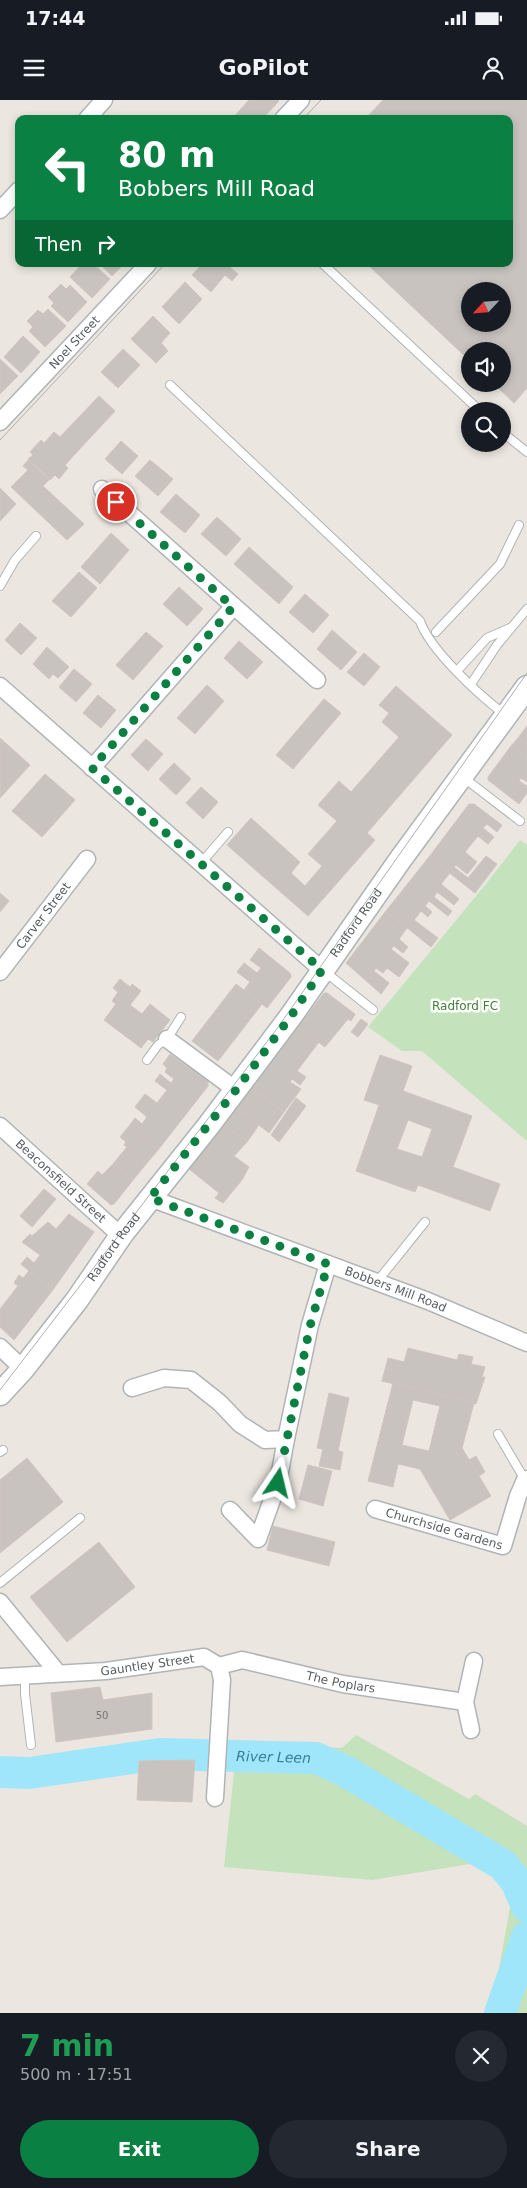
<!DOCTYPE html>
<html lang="en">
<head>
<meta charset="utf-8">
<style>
	:root { --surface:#171b24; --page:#242831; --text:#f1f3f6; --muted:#9ea1a6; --accent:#0b8043 }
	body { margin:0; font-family:"DejaVu Sans",sans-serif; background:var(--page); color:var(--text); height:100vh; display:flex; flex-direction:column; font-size:19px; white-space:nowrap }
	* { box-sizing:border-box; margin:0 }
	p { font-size:16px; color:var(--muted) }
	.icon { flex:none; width:28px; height:28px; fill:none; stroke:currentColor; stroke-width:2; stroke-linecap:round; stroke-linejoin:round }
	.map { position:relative; height:1913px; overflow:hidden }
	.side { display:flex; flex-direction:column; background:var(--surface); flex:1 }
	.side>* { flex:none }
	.banner { position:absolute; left:15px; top:15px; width:498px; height:152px; border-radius:10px; box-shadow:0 2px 8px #0003; background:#0b8043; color:#fff; overflow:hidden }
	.needle { width:32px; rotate:244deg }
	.fabs { position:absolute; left:461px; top:182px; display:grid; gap:10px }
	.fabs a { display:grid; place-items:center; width:50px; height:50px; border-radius:50%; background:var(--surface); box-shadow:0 2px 8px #0003; font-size:25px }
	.pin { position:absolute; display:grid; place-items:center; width:42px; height:42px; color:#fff; margin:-21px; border:2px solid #fff; border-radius:50%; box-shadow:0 1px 5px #0007 }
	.me { position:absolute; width:55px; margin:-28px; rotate:10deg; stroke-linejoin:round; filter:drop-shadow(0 0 4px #0008) }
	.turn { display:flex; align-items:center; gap:18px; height:105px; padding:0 20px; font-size:22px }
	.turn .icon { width:65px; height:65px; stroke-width:2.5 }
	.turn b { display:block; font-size:35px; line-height:42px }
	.then { display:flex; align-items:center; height:48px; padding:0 20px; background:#0003; gap:10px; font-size:19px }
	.round { display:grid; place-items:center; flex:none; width:52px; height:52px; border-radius:26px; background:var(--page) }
	.overview { display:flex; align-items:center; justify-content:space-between; height:85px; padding:0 20px }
	h1 { font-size:30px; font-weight:600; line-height:38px; color:#1e9e55 }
	.primary-button { display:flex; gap:10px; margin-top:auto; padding:10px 20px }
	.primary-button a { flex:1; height:58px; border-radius:30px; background:var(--accent); color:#fff; font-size:20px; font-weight:600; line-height:58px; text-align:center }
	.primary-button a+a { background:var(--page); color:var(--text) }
	.status { display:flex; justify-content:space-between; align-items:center; height:35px; padding:0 25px; background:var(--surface); direction:ltr }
	.status svg { height:14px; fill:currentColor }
	header { display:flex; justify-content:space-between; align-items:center; height:65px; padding:0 20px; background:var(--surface); font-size:22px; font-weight:600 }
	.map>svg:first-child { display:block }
</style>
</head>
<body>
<div class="status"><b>17:44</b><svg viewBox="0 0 49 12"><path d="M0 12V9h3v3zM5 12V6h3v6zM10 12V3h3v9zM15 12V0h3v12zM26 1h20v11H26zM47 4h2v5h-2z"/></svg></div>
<header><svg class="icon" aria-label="menu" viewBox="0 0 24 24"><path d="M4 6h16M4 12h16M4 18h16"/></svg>GoPilot<svg class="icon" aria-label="person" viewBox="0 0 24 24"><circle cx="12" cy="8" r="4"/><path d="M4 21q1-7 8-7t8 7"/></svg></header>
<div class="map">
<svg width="527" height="1913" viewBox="0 0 527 1913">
	<rect width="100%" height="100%" fill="#ebe6df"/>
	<!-- green -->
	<g fill="#c4e2bc">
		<path d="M520,740L527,745V1041L422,951H402L368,927L486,784Z"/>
		<path d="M356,1635L469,1699L475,1694L527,1726V1913H491L512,1796L482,1762L372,1780L224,1767L237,1645L342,1648Z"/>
	</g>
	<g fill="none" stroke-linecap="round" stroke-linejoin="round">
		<!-- river -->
		<g stroke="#a0e6fa" stroke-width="32">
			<path id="s1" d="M0,1672L29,1673L160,1654L316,1658L343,1670L503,1765L516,1781L527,1806"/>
			<path d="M500,1913L527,1837"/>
		</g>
	</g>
	<!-- building -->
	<g fill="#c8c3bf" stroke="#cfc6be" fill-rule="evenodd">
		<path d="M249,0H278L279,1L262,19H232Z"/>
		<path d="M383,0H527V288L514,303L494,284H502V251H470V261L367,164H509V19H365ZM470,191H502V224H470Z"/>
		<path d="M82,164H93L110,179L92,198L70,177Z"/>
		<path d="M100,164H121L122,166L112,176Z"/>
		<path d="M202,164H226L238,174L232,181L225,175L211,192L192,175Z"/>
		<path d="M185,182L202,199L179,224L162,207Z"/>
		<path d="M61,184L66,189L70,185L87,202L68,222L51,206L54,203L48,197Z"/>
		<path d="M48,209L66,226L45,247L29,231L33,227L27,221L38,210L43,214Z"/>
		<path d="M153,216L170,233L161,243L168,251L156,263L131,239Z"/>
		<path d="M23,236L40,252L21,273L4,257Z"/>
		<path d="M123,249L140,265L118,288L101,272Z"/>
		<path d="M0,259L18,276L0,294Z"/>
		<path d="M99,296L115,311L65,365L68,368L59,379L55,375L50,380L28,359L33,355L30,352L41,340L44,343L54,332L60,337Z"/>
		<path d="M121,341L138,356L122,374L105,359Z"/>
		<path d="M28,360L49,380L43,386L84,424L67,440L11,387L28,370L23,366Z"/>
		<path d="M150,360L173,379L158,396L135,376Z"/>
		<path d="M0,388L16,404L0,421Z"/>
		<path d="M176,394L200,415L185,433L160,412Z"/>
		<path d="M217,417L241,439L226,456L201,434Z"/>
		<path d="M111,433L129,450L100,484L81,467Z"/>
		<path d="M249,447L293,487L279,504L234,464Z"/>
		<path d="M79,472L97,488L71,517L52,501Z"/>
		<path d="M179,487L203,509L187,526L163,504Z"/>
		<path d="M305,494L329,515L313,533L289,512Z"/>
		<path d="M20,523L37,538L21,555L5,540Z"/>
		<path d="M332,530L357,552L341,570L317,549Z"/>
		<path d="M146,532L163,546L133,580L116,565Z"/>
		<path d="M239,541L263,562L247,579L224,558Z"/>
		<path d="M47,547L69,567L58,578L53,574L49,579L33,564Z"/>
		<path d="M364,553L380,567L364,586L347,572Z"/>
		<path d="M74,569L92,584L76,602L59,587Z"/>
		<path d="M207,585L224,601L195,634L177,618Z"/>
		<path d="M396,586L452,635L367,733L375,740L308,816L227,745L251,718L300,762L291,773L305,786L322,766L308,754L337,721L318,705L339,681L351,692L399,637L382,622L389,613L379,605Z"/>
		<path d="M98,595L116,610L101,628L83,613Z"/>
		<path d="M324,599L341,613L293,669L276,655Z"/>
		<path d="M527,626V644L518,638Z"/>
		<path d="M0,638L30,665L0,698Z"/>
		<path d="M518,638L527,644V658L511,646Z"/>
		<path d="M146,639L163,654L148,671L131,655Z"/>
		<path d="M511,646L527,658V682L521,678L519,681L527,686V693L519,704L488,680V677Z"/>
		<path d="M174,663L191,679L176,695L159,679Z"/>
		<path d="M45,674L75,700L42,737L12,711Z"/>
		<path d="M201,687L218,702L203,719L186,703Z"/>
		<path d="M469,704H474L502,725L497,732L487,724L483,728L494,737L488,744L478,736L465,752L477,762L467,774L456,765L454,767L468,778L486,756L497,764L475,793L429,757Z"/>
		<path d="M429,757L450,773L441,784L459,799L454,805L437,792L434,797L452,811L448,816L429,801L425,806L432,812L428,817L421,811L414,820L438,838L431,847L386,811Z"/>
		<path d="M0,793L9,801L0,812Z"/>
		<path d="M386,811L407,828L399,839L408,847L403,853L394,846L391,849L409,863L399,877L387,868L383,873L376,868L374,871L389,883L381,894L346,863Z"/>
		<path d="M259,848L290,873L291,877L267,908L244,890L250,882L237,872L244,863L257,873L261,868L250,860Z"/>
		<path d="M120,879L130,887L132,884L141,891L130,905L142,914L150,904L170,920L153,942L148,939L141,948L104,920L116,904L112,901L118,892L113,888Z"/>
		<path d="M236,884L262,904L218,961L192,941Z"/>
		<path d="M324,893H327L355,914L351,921L348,919L325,947L298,927Z"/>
		<path d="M361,919L368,924L358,937L351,932Z"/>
		<path d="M298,927L319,942L297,971L306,977L300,985L292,979L290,982L301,989L284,1012L251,989Z"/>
		<path d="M170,954L208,981V986L158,1050L129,1026L135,1018L142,1024L147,1017L135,1007L145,994L157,1003L167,990L155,981L160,974L171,983L174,979L165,972L167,968L163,964Z"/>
		<path d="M380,955L412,966L403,991L472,1016L453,1067L500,1084L490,1111L418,1085L415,1092L356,1071L379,1005L364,1000ZM408,1020L432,1029L422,1057L397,1049Z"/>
		<path d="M251,989L284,1012L269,1033L237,1008Z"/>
		<path d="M296,998L306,1006L279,1042L271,1035Z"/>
		<path d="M237,1008L259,1025L247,1042L224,1025Z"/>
		<path d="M224,1025L247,1042L234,1056L249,1067L242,1080L223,1103L215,1098L219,1093L189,1069Z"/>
		<path d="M129,1026L158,1050L147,1063L124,1045L126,1042L120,1037Z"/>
		<path d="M127,1047L147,1063L133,1080L113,1064Z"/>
		<path d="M113,1064L133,1080L114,1104L111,1105L87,1084L98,1071L102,1075Z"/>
		<path d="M44,1089L56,1099L32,1127L20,1116Z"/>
		<path d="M69,1114L94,1132L52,1191L21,1164L27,1157L34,1163L40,1155L22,1142L30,1134L32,1136L48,1122L56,1129Z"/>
		<path d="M29,1171L52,1191L14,1240L0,1227V1209L18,1186L14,1183L19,1175L23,1178Z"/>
		<path d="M408,1248L457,1260L459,1254L473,1257L471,1264L485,1267L482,1277H485L476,1304L382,1281L388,1258L404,1262Z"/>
		<path d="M393,1283L474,1303L462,1348L491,1396L450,1420L420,1369L398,1364L393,1387L368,1381ZM413,1300L440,1306L429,1351L402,1345Z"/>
		<path d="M329,1293L349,1298L338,1351L343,1352L340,1370L319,1366L323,1349L317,1348Z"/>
		<path d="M476,1356L485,1372L479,1376L469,1360Z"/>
		<path d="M27,1358L63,1402L0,1453V1380Z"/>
		<path d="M308,1365L332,1371L323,1406L299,1399Z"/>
		<path d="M273,1426L335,1442L329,1466L267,1450Z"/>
		<path d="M99,1442L135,1487L67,1542L30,1497Z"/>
		<path d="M100,1587L103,1600L152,1593V1629L56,1642L51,1593Z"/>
		<path d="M195,1660L192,1702L137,1700L139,1661Z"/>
	</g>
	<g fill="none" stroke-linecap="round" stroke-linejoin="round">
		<defs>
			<g id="lane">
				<path d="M323,164L480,311"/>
				<path d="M170,285L420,521C430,550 479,595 504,614"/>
				<path d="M502,332L527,352"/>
				<path d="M0,486L15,460L36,436"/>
				<path d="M436,532L500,464L519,425"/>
				<path d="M457,571L487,538L510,528"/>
				<path d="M471,584L497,545L527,509"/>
				<path d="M464,678L520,721"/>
				<path d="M201,763L228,732"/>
				<path d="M324,871L373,910"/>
				<path d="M147,960L158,945L167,939L181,917"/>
				<path d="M376,1183L425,1122"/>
				<path d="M498,1334L525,1380"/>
				<path d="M0,1352L3,1350"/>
				<path d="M0,1483L80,1418"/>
				<path d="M25,1575V1594L31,1645"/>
			</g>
			<g id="street">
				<path d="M87,19L104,0"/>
				<path d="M283,19L301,0"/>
				<path d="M0,110L19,90"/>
				<path id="s2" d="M0,322L148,164"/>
				<path d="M102,389L317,580"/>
				<path d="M0,586L322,870"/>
				<path d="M92,668L233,507"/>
				<path id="s3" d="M0,872L87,759"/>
				<path d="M167,939L236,990"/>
				<path id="s4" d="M0,1026L120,1135L122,1134"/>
				<path id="s5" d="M150,1098L428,1201L527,1243"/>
				<path d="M0,1247L23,1269"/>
				<path d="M132,1288L164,1278L191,1280L220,1303L240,1324L265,1340L286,1339L310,1225L328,1164"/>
				<path id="s6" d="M375,1409L503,1446L518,1396L525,1380L527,1379"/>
				<path d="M230,1410L258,1439L278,1383L286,1339"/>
				<path d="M0,1502L58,1573"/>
				<path id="s7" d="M219,1566L242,1560L343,1584L465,1602"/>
				<path id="s8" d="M0,1577L106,1571L204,1557L219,1566L222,1580L215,1698"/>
				<path d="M471,1630L465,1602L474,1561"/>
			</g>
			<g id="secondary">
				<path id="s9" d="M0,1294L23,1269L77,1200L122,1134L209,1025L291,916L400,760L527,587"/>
			</g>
		</defs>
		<!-- lane casing -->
		<use href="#lane" stroke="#b0b4b7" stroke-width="10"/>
		<!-- street casing -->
		<use href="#street" stroke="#b0b4b7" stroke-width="19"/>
		<!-- secondary casing -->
		<use href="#secondary" stroke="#afb4b7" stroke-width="25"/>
		<!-- lane -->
		<use href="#lane" stroke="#fff" stroke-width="8"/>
		<!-- street -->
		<use href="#street" stroke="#fff" stroke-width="16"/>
		<!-- secondary -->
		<use href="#secondary" stroke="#fff" stroke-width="22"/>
		<!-- tram -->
		<g stroke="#aeafb0" stroke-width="1">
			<path d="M303,19L321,0"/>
			<path d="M0,340L165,164"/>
			<path d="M0,1290L276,930L527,573"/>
		</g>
	</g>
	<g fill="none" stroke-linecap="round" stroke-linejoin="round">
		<!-- route -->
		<path stroke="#0b8043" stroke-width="9" stroke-dasharray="0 16.2" d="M116,402L233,507L92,668L322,870L291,916L236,990L150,1098L328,1164L310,1226L278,1383"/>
	</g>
	<g text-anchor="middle" stroke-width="5" stroke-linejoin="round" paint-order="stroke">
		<!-- number labels -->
		<g font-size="10" fill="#747678">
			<text x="102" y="1619">50</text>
		</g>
		<!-- street labels -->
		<g font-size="12" fill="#585d60" stroke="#fff">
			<text dy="4" stroke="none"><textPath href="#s2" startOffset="109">Noel Street</textPath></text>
			<text dy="4" stroke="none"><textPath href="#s3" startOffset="71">Carver Street</textPath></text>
			<text dy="4" stroke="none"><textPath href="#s9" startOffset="591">Radford Road</textPath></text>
			<text dy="4" stroke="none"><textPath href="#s4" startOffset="82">Beaconsfield Street</textPath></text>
			<text dy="4" stroke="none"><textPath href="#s9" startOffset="186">Radford Road</textPath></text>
			<text dy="4" stroke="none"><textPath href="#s5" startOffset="262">Bobbers Mill Road</textPath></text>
			<text dy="4" stroke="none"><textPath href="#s6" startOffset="72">Churchside Gardens</textPath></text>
			<text dy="4" stroke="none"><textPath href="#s8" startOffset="148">Gauntley Street</textPath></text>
			<text dy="4" stroke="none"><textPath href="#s7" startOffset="125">The Poplars</textPath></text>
		</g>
		<!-- park labels -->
		<g font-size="12" fill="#438037" stroke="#fff">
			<text x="465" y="910">Radford FC</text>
		</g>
		<!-- water labels -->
		<g font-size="14" font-style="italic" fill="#3b7c99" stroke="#fff">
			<text dy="5" stroke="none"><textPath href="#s1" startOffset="275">River Leen</textPath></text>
		</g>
	</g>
</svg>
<div class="fabs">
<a><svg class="needle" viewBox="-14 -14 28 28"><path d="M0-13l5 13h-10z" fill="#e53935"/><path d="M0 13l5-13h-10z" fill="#9ea1a6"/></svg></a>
<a><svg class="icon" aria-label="sound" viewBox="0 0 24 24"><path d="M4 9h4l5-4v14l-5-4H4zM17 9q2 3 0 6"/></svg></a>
<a><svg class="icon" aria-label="search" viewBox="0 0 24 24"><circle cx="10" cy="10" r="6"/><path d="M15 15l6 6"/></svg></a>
</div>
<div class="pin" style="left:116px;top:402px;background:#d93025"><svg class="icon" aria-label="arrive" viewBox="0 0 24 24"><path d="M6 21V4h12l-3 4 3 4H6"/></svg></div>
<svg class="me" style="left:278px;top:1383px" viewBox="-20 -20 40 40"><path d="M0-17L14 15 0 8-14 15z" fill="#0b8043" stroke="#fff" stroke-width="4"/></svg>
<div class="banner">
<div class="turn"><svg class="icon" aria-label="left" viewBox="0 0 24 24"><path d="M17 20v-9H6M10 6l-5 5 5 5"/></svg><div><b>80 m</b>Bobbers Mill Road</div></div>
<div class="then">Then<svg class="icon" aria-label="right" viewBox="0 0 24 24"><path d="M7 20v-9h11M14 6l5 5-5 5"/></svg></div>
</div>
</div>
<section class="side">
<div class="overview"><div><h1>7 min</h1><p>500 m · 17:51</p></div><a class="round"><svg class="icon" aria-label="close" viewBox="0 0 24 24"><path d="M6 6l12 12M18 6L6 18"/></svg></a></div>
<div class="primary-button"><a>Exit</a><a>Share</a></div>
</section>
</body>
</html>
